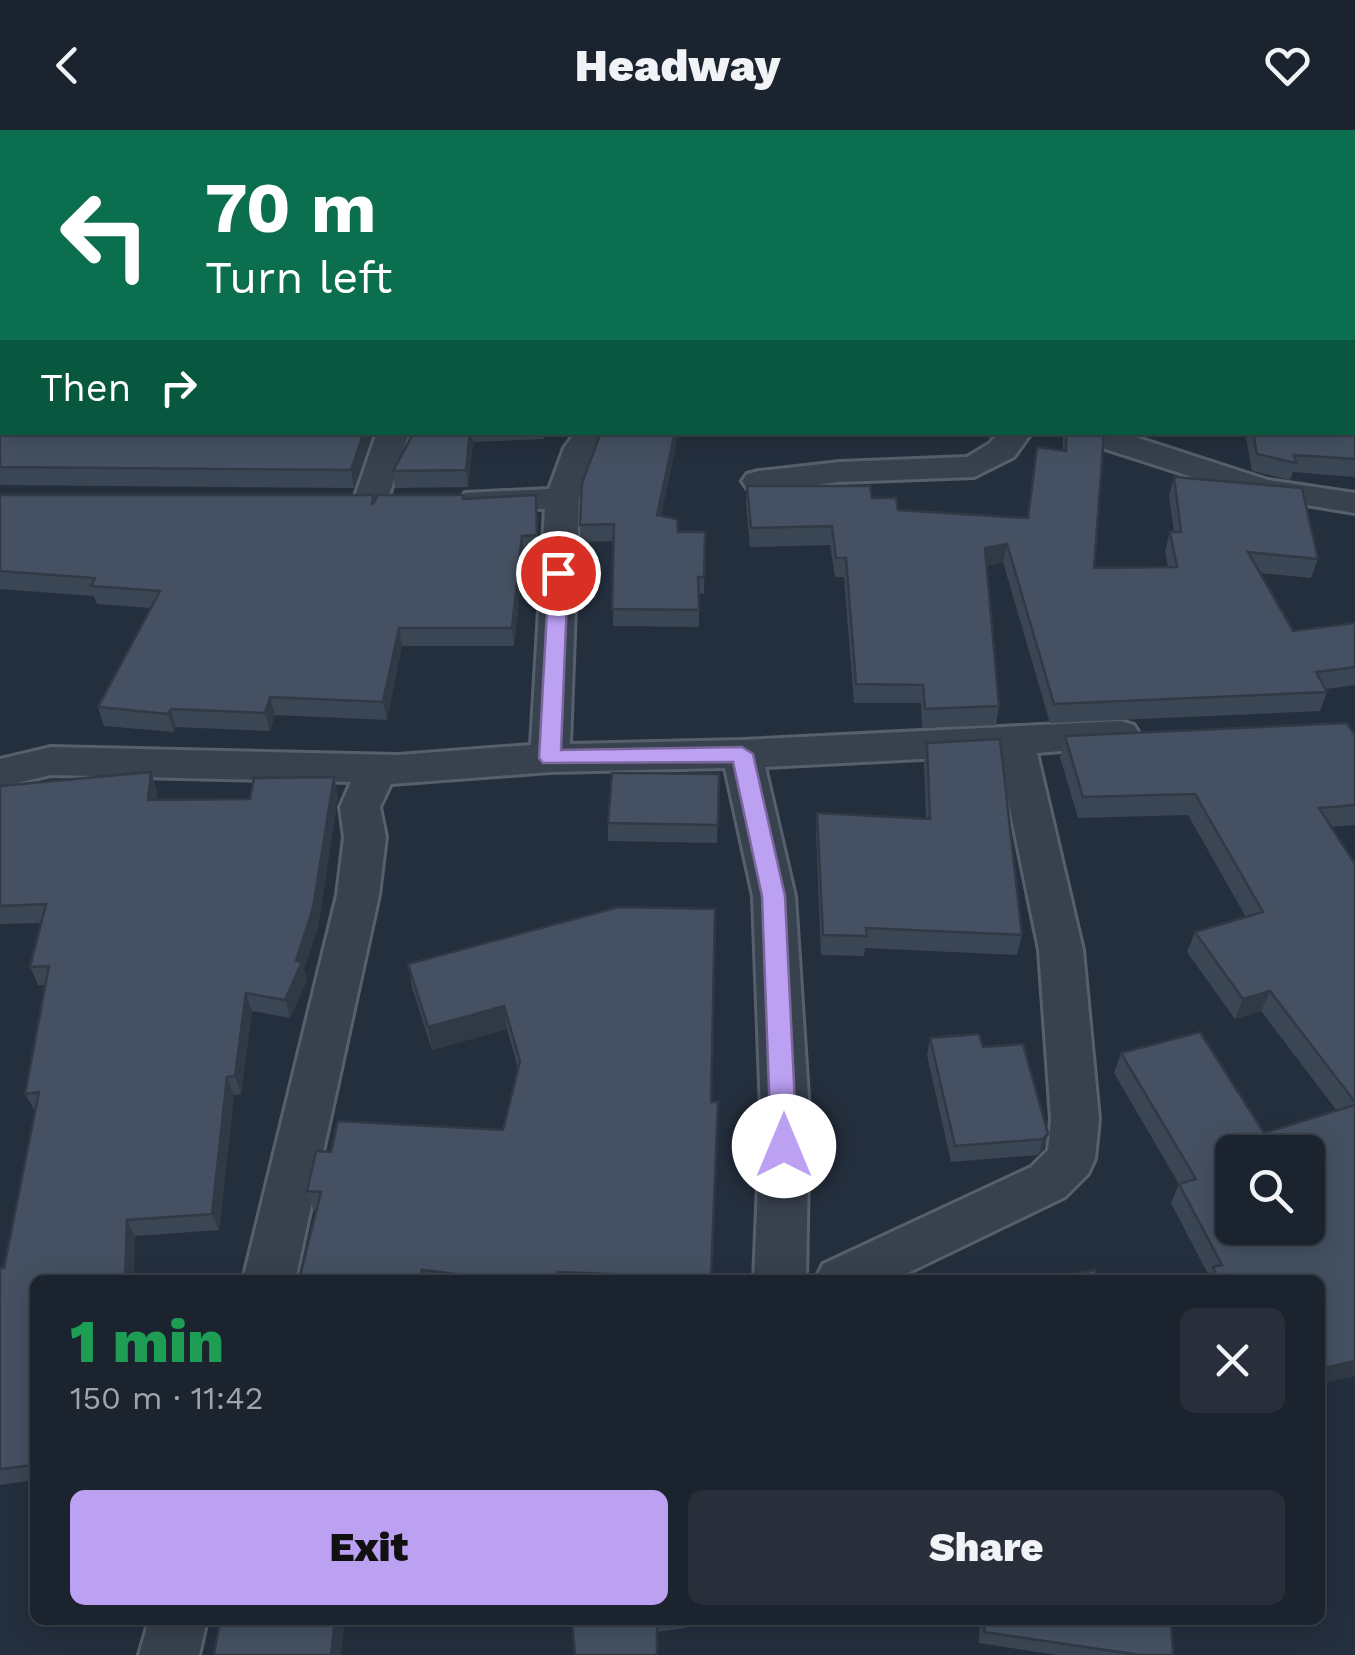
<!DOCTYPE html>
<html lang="en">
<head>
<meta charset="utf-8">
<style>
	:root { --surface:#1b232e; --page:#282f3a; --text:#f1f3f6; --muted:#a0a4aa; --line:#39404a; --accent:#bca0f2 }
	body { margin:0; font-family:"Work Sans",sans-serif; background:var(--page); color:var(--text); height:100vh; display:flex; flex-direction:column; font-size:38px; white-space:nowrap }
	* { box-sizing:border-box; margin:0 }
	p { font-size:32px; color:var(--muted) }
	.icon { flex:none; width:55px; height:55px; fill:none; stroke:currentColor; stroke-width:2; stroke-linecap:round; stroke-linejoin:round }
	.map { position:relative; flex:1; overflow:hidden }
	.drawer { position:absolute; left:30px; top:1145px; width:1295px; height:350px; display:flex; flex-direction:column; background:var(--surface); border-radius:15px; box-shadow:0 5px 25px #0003,0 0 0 2px var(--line) }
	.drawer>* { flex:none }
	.hud { position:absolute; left:0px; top:0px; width:1355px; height:305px; box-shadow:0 5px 25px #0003,0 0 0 2px var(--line); background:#0b6e4f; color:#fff; overflow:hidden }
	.buttons { position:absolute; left:1215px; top:1005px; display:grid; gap:20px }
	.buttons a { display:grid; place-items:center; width:110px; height:110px; border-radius:15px; background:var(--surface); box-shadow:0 5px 25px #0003,0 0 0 2px var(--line); font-size:50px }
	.pin { position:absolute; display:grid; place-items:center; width:85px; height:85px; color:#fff; margin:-42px; border:5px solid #fff; border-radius:50%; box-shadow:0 2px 10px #0007 }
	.me { position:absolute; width:110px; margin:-55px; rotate:0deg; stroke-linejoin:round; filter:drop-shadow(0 0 8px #0008) }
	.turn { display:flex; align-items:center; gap:35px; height:210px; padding:0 40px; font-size:45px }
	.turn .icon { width:130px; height:130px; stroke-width:2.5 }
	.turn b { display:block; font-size:70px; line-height:85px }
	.then { display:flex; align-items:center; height:95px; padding:0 40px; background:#0003; gap:20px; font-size:38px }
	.round { display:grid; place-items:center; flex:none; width:105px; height:105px; border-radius:15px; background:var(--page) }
	.head { display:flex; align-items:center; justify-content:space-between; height:170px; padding:0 40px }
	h1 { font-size:60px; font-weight:800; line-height:75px; color:#1e9e55 }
	.cta { display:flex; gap:20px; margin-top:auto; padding:20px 40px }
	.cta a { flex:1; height:115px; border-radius:15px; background:var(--accent); color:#111; font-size:40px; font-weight:800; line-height:115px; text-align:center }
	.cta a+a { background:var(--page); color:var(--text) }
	header { display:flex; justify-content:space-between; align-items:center; height:130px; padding:0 40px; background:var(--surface); font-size:45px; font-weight:800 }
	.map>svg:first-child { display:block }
</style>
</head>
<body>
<header><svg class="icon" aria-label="back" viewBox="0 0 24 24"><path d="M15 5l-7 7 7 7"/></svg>Headway<svg class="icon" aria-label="heart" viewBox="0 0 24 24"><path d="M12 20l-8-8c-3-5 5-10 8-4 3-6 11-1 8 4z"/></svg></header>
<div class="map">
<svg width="1355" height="1525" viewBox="0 0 1355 1525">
	<rect width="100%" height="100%" fill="#242f3e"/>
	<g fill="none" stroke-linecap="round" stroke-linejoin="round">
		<defs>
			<g id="minor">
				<path d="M885,0H985L987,2H887Z"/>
				<path d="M1079,0H1105L1106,2H1081Z"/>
				<path d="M1324,0H1350L1351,2H1326Z"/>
				<path d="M1352,27L1355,28V49L1352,48Z"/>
				<path d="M1352,193L1355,194V212L1352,211Z"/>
				<path d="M377,302H409L387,372L382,379H358L353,372Z"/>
				<path d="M576,302H609L596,320L579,369L570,614L742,610L1120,591L1134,595L1140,605L1134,615L1037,623L1083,820L1099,989L1095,1029L1088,1044L1065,1067L893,1150H815L823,1134L1031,1037L1048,1020L1051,989L1039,820L999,625L765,637L795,766L809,982L806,1150H754L761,982L753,766L725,638L550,642L391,654L380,677L386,707L379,765L295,1150H243L337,765L344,707L340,677L351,652L51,645L0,657V629L51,617L398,625L531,615L545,379L465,377L460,370L465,363L549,359L564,318Z"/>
				<path d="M999,302H1032L1014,327L974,347L840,352L759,361L747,358L742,351L747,344L759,341L840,332L967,327L990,313Z"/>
				<path d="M1069,302H1120L1268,350L1355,363V383L1251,366L1074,309Z"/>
				<path d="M149,1490H207L199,1525H139Z"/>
			</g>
		</defs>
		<!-- minor casing -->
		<use href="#minor" stroke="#565f6c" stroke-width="6"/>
		<!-- minor -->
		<use href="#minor" fill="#38414e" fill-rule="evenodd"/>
	</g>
	<!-- wall -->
	<g fill="#3b4654">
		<path d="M0,0H438L439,2H2V302H373L354,358L0,355Z"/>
		<path d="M1355,256V347L1293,342L1290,350L1252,341L1245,302H1352Z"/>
		<path d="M414,302H544V309L473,312L468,357L395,358L393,341Z"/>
		<path d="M1063,302H1104L1094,438L1168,437L1165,421L1170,402H1174L1169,366L1174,347L1318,429L1311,448L1260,443L1293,501L1355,493V555L1326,559L1327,562L1320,581L1050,593L1003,432L986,436L999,576L996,595L922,598L921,573H854L844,447H835L830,415L750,417L746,374L747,356L872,368L898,380L1027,388L1037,317L1063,320Z"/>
		<path d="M0,365L374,372L463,365L464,369L536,365L539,423L524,424L514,516H402L387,590L275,585L270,601L176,597L174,602L104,596L98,577L151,478L97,474L94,466L0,459Z"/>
		<path d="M661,386L678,402H705L704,464L699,463V497L613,496L614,411L581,412L580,395Z"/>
		<path d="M1355,605V695L1331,697L1355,734V1246L1320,1253V1150H1207L1209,1146L1171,1073L1179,1054L1114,943L1121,923L1264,1003L1337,981L1261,881L1235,889L1187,822L1195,802L1246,787L1188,685L1078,688L1060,627L1065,606Z"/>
		<path d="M927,613L1022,805L1017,825L865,818L864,826L821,825L816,703L817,683L926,689L924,633Z"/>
		<path d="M151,642L157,661L156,670L250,669L334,647L338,666L318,797L304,839L307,850L290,888L252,881L241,964L234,965L219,1100L135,1106L35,1150V1350L0,1355V1138H4L35,981L25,964L46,855H38L30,837L41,793L0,794V656Z"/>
		<path d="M719,644L717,713L608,711V693Z"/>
		<path d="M408,834L711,972H718L711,1150H299L316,1082H314L307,1061L331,1022L503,1000L518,938L507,899L432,920L412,857Z"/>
		<path d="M930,908L983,917L1048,1004L1043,1019L1038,1025L951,1032L927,925Z"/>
		<path d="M572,1490H687L686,1498L657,1502Z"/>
		<path d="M980,1490H1171L1173,1525H1057L979,1513Z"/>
	</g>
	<!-- shaded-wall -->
	<g fill="#303945">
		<path d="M364,302H373L354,358L351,340Z"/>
		<path d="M470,302H472L473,312L468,357L466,340Z"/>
		<path d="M675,302H679L658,401L657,385Z"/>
		<path d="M522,406L524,424L514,516L512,498Z"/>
		<path d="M1007,414L1003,432L982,437L985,418Z"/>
		<path d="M399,498L402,516L387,590L383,572Z"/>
		<path d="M270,567L275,585L270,601L265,583Z"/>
		<path d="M171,579L176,597L174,602L168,584Z"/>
		<path d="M151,642L157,661L155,689L148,670Z"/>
		<path d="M334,647L338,666L318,797L304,839L307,850L290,888L285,870Z"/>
		<path d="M1270,861L1261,881L1235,889L1243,869Z"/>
		<path d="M246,863L252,881L241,964L235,946Z"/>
		<path d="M504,876L507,899L432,920L428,897Z"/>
		<path d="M227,947L234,965L219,1100L212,1084Z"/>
		<path d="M1048,1004L1043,1019L1038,1025L1043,1009Z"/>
		<path d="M127,1090L135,1106L134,1150H125Z"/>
		<path d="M1355,1231V1246L1320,1253V1239Z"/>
		<path d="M335,1490H345L341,1525H331Z"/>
	</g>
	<!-- building -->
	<g fill="#455162" stroke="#303945" stroke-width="2.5" fill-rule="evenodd">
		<path d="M0,0H276L275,2H2V302H364L351,340L0,337Z"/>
		<path d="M361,0H438L439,2H362Z"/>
		<path d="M506,0H549L548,2H505Z"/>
		<path d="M623,0H677L676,2H623Z"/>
		<path d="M761,0H867V2H760Z"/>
		<path d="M1352,255L1355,256V329L1294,325L1296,333L1257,324L1253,302H1352Z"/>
		<path d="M414,302H470L466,340L393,341Z"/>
		<path d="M601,302H675L657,385L677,389L678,402H705L704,447H698L699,480L612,479L614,394L580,395L582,353Z"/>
		<path d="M1066,302L1104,303L1094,438L1177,437L1170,402H1181L1174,347L1302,358L1318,429L1248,422L1293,501L1355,493V537L1316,542L1327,562L1054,574L1007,414L985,418L999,576L925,579L923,555L856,554L846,428H836L832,396L751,398L747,356H870L872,368H896L898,380L1028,388L1037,317L1066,321Z"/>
		<path d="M0,365H373L372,375L378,365H463V369L536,365L537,405L522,406L512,498H399L383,572L270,567L265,583L171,579L168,584L98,577L160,461L91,456L95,448L0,441Z"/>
		<path d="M1347,593L1355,605V675L1319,678L1355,734V972L1270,861L1243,869L1195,802L1263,782L1195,664L1083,667L1065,606Z"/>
		<path d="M1000,609L1022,805L866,798L867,806L823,805L817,683L930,689L927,613Z"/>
		<path d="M151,642L148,670L250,669L254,648L334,647L313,778L296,831L302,832L285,870L246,863L235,946L227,947L212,1084L127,1090L125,1150H35V1335L0,1339V1138H4L39,962L25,964L49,836L30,837L46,774L0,776V656Z"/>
		<path d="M612,643L719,644L718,695L608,693Z"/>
		<path d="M619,777L715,779L711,972H718L711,1148L558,1142L557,1150H506L422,1140L420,1150H299L321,1062L307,1061L316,1021L331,1022L338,991L503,1000L520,931L504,876L428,897L408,834Z"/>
		<path d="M1200,902L1264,1003L1355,975V1231L1320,1239V1150H1219L1213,1137L1222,1135L1179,1054L1196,1049L1121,923ZM1232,1022H1308V1098H1232Z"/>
		<path d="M979,904L983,917L1023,914L1048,1004L1043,1009L955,1016L930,908Z"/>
		<path d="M1095,1140L1099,1150H1036Z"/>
		<path d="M220,1490H335L331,1525H214Z"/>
		<path d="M572,1490H659H657V1525H575Z"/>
		<path d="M985,1490H1171L1173,1525H1140L984,1502Z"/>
	</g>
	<!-- route -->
	<path fill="#bca0f2" stroke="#7a689d" stroke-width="2.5" d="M558,437L568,443L561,620L742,617L753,624L785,766L797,1016L793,1023L784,1027L775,1023L771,1016L762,766L733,632L543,633L539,628L549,443Z"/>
</svg>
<div class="buttons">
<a><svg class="icon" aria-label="search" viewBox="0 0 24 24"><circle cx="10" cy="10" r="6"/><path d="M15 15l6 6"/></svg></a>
</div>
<div class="pin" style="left:558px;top:443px;background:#d93025"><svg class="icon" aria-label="arrive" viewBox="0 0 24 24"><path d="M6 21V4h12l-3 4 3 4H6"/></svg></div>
<svg class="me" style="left:784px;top:1016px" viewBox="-20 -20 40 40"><circle r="19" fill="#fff"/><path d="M0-13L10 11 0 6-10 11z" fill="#bca0f2"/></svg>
<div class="hud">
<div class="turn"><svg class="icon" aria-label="left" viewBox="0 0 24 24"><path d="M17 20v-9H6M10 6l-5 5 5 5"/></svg><div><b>70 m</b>Turn left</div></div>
<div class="then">Then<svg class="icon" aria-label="right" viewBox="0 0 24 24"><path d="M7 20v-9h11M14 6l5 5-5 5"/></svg></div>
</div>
<section class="drawer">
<div class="head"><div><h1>1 min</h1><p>150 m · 11:42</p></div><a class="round"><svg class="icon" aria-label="close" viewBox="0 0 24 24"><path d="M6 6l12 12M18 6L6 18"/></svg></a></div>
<div class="cta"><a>Exit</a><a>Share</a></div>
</section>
</div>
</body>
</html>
